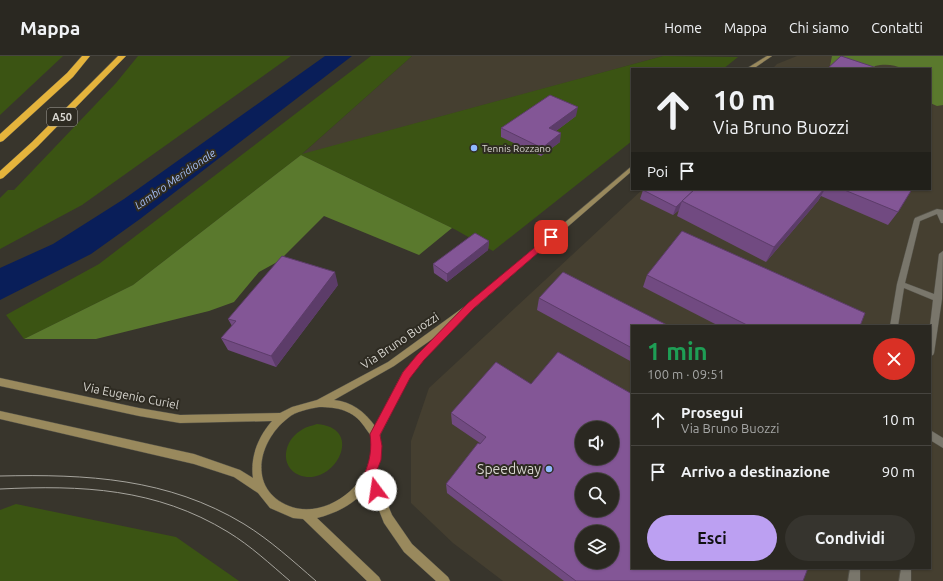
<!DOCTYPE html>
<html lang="it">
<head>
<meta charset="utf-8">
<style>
	:root { --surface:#2a2821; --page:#36342e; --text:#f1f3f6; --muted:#a5a6a5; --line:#46443f; --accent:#bca0f2 }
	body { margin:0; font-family:Ubuntu,sans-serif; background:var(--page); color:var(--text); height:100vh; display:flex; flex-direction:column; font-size:15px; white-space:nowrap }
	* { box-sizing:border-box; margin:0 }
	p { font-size:13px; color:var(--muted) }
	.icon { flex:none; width:22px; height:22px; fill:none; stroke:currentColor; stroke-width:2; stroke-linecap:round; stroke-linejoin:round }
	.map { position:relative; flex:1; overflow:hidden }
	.details { position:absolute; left:631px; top:269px; width:300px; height:244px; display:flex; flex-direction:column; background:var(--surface); border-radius:0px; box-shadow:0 1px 3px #0004,0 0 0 1px var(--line) }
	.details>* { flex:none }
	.banner { position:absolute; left:631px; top:12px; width:300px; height:122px; border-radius:0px; box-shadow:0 1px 3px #0004,0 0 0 1px var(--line); background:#2a2821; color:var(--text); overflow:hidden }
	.fabs { position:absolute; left:575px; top:365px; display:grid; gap:8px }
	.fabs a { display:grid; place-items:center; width:44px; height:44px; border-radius:50%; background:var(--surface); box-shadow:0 1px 3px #0004,0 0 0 1px var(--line); font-size:20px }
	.pin { position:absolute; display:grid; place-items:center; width:34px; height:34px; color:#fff; margin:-17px; border-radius:8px; box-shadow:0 2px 6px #0006 }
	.me { position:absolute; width:44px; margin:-22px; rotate:346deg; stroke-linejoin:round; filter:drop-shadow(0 0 3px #0008) }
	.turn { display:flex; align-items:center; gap:14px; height:84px; padding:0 16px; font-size:18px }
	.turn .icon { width:52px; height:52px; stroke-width:2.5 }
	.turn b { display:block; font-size:28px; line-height:34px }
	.then { display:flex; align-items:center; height:38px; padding:0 16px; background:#0003; gap:8px; font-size:15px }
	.round { display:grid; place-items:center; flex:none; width:42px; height:42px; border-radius:21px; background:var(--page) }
	.overview { display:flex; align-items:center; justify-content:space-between; height:68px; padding:0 16px }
	h1 { font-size:24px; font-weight:600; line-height:30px; color:#1e9e55 }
	.cta { display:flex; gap:8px; margin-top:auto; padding:8px 16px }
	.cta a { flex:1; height:46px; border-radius:24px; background:var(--accent); color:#111; font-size:16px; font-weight:600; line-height:46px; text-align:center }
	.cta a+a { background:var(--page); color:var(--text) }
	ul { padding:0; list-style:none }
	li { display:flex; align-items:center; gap:12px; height:52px; padding:0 16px; border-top:1px solid var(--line) }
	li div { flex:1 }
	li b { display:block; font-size:15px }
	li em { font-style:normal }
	header { display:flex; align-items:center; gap:24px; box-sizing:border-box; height:56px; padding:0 20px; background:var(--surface); border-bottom:1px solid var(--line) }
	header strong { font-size:19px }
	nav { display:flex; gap:22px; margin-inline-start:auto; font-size:14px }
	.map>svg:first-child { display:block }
</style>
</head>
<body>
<header>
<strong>Mappa</strong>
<nav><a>Home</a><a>Mappa</a><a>Chi siamo</a><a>Contatti</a></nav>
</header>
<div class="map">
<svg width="943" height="525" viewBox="0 0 943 525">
	<rect width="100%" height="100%" fill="#38352c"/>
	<!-- built -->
	<g fill="#453f30" fill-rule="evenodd">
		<path d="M412,0H663L301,99Z"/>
		<path d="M797,0H943V525H503L453,487L411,447V385L429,332L643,133H930V13H772L777,8ZM632,270H930V512H632ZM582,372H612V402H582ZM582,424H612V454H582ZM582,476H612V506H582Z"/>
	</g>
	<!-- green -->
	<g fill="#3b5413">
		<path d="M0,0H63L0,59Z"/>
		<path d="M138,0H291L82,149L0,193V142L8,134H14L116,27Z"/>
		<path d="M371,0H412L302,98L663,0L738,1L723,13H632V85L493,195L456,174L301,99L133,229L24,283L6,259L99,208Z"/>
		<path d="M317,368C367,372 333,433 299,419C279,410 284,385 300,375C305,371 311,370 317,368Z"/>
		<path d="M16,448L176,481L239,525H0V454Z"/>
	</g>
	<!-- forest -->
	<g fill="#5a792d">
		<path d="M832,0H943V49L937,50L930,47V13H902C895,8 883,8 875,10L873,13H835L830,10Z"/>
		<path d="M301,99L452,172L419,199L324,160L279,205L259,216L234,246L209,255L96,283H24L133,229Z"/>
	</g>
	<!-- water -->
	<path fill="#091e59" d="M325,0H352L140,163L91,198L0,244V212L53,188L124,143Z"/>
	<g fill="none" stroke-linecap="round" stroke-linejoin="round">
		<defs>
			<g id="lane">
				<path d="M937,153L943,154V167H941L937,158L920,165L905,227L934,238L939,198L943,195L942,243L934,297L933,299L930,300V270L933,244L904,232L898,270H890L897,228L914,164L915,162Z"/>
				<path d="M930,374L943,382V392L930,384Z"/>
				<path d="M850,512H860V525H848Z"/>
				<path d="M901,512H911V525H899Z"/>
			</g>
			<g id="secondary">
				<path d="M767,0H772L753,13H746Z"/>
				<path d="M632,110V115L474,252L457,265L458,267L457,269L423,304L409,322L380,379L381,397L379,407L375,418L392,459L412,488L448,521L450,525H436L404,496L384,467L369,429C357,447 337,457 317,462L379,521L381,525H367L303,463L293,462L270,452L258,437L234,421L194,408L0,363V355L194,398L240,414L253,422C250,401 258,381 272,365L180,367L139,360L0,330V322L139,352L180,359L280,357L292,351L317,344L388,306L468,248ZM438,279L417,300L403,316L375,370C364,355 352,346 334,344L394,310ZM319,351C337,351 353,354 364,370C366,373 369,377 371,380C372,385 372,390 371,395C369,431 324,464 289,450C247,433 258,385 288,362C296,355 309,353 319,351Z"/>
			</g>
			<g id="highway">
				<path d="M82,0H90L73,21L3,85L0,86V78L67,17Z"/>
				<path d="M118,0H126L38,90L3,122L0,123V115L32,86Z"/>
			</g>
		</defs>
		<!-- lane casing -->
		<use href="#lane" stroke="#535148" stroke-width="1"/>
		<!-- secondary casing -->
		<use href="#secondary" stroke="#535148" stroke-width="1"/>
		<!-- highway casing -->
		<use href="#highway" stroke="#535148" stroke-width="1"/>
		<!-- lane -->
		<use href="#lane" fill="#79766b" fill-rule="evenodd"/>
		<!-- secondary -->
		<use href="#secondary" fill="#99895d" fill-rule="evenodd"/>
		<!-- highway -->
		<use href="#highway" fill="#e5b43c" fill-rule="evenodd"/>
		<!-- tram -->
		<g stroke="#a6a49d" stroke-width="1">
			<path d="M0,420C87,418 168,422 244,468C270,484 293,505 316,525"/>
			<path d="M0,433C82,429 156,432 228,476C251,490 270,508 290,525"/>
		</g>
	</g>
	<!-- wall -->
	<g fill="#714a81">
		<path d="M576,60L556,75L560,86L541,100L501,81V72Z"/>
		<path d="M644,133H912L898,156L888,169L821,140L818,145L766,206L677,160L679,154L673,159L640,143L643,134Z"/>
		<path d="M489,185L488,194L447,226L434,217L433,208Z"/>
		<path d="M647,219L860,270H719L643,231Z"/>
		<path d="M338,229L276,311L228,294L221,282L232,270L228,263Z"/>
		<path d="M539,242L632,270V306L537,254Z"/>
		<path d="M451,357L803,525H564L447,437L446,428L480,387L452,368Z"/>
	</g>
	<!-- shaded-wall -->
	<g fill="#5c3c69">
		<path d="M578,51L576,60L548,81L549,72Z"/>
		<path d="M561,77L560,86L541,100L542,92Z"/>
		<path d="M824,133H825L818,145L766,206L774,191Z"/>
		<path d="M682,145L679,154L673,159L676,151Z"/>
		<path d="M489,185L488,194L447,226V218Z"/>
		<path d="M335,216L338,229L276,311L271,300Z"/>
	</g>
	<!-- building -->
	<g fill="#835696" stroke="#5c3c69" fill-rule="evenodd">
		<path d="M841,0L880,13H827Z"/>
		<path d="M550,39L578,51L549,72L561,77L542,92L501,72Z"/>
		<path d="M644,133H695L676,151L643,134Z"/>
		<path d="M695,133H824L774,191L682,145Z"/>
		<path d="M842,133H912L898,156Z"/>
		<path d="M682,175L865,257L860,270H749L647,219Z"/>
		<path d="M475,177L489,185L447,218L433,208Z"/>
		<path d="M282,200L335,216L271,300L221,282L236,265L228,263Z"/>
		<path d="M563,216L669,270H632V292L539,242Z"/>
		<path d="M558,296L632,338V512H808L803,525H576L446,428L478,387L480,388L486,381L451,357L496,306L531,328ZM582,372H612V402H582ZM582,424H612V454H582ZM582,476H612V506H582Z"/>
	</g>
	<!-- route -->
	<path fill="#e11d48" stroke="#92132f" d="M551,178L554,179V183L474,252L424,304L410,322L380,379L382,390L381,404L375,419L381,434L380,438L376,439L372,438L364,419C370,405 372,393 370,378L403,316L417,299L468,247Z"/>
	<!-- markers -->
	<g fill="#8fb8fd" stroke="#2e2b22" stroke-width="1.5">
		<circle cx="474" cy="92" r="4"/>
		<circle cx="549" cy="413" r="4"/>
	</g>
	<g text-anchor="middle" stroke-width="4" stroke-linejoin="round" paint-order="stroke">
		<!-- far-poi labels -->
		<g font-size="10" fill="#d7d5cf" stroke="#2e2b22" text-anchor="start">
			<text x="482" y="96">Tennis Rozzano</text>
		</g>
		<!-- shield labels -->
		<rect fill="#2e2b22" stroke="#a4a29b" stroke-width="1" x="47" y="52" width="30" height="18" rx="3"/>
		<g font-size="11" font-weight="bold" fill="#d7d5cf">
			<text x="62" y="65">A50</text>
		</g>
		<!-- far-water labels -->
		<g font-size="11" font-style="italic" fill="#a5bff6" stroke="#2e2b22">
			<text transform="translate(175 123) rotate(-35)" y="4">Lambro Meridionale</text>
		</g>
		<!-- street labels -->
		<g font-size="12" fill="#d7d5cf" stroke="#2e2b22">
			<text transform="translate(400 285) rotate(-34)" y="4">Via Bruno Buozzi</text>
			<text transform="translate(131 340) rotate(11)" y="4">Via Eugenio Curiel</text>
		</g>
		<!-- near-poi labels -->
		<g font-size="14" fill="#d7d5cf" stroke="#2e2b22" text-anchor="end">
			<text x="541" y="418">Speedway</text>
		</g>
	</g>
</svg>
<div class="fabs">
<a><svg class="icon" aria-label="sound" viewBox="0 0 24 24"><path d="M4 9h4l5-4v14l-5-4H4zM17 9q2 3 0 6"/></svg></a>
<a><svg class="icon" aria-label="search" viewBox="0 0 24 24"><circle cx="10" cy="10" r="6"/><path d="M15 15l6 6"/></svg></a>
<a><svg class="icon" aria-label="layers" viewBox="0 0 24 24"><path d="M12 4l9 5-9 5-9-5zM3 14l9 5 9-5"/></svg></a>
</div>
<div class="pin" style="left:551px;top:181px;background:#d93025"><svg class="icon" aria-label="arrive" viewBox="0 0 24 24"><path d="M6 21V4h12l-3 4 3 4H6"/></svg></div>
<svg class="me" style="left:376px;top:434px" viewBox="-20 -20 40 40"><circle r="19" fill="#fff"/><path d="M0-13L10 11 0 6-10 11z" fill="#e11d48"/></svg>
<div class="banner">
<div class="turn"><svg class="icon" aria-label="ahead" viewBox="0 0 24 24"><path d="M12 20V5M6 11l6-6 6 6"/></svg><div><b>10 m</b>Via Bruno Buozzi</div></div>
<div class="then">Poi<svg class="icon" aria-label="arrive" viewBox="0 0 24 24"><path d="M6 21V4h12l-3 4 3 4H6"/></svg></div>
</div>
<section class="details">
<div class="overview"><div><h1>1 min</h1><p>100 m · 09:51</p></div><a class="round" style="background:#d93025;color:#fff"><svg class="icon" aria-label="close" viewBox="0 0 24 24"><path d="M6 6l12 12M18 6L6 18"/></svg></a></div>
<ul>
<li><svg class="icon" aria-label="ahead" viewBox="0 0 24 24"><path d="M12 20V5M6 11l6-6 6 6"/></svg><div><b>Prosegui</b><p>Via Bruno Buozzi</p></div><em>10 m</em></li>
<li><svg class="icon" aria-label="arrive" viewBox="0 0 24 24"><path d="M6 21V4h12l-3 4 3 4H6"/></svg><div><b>Arrivo a destinazione</b></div><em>90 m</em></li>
</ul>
<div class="cta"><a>Esci</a><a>Condividi</a></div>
</section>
</div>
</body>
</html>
